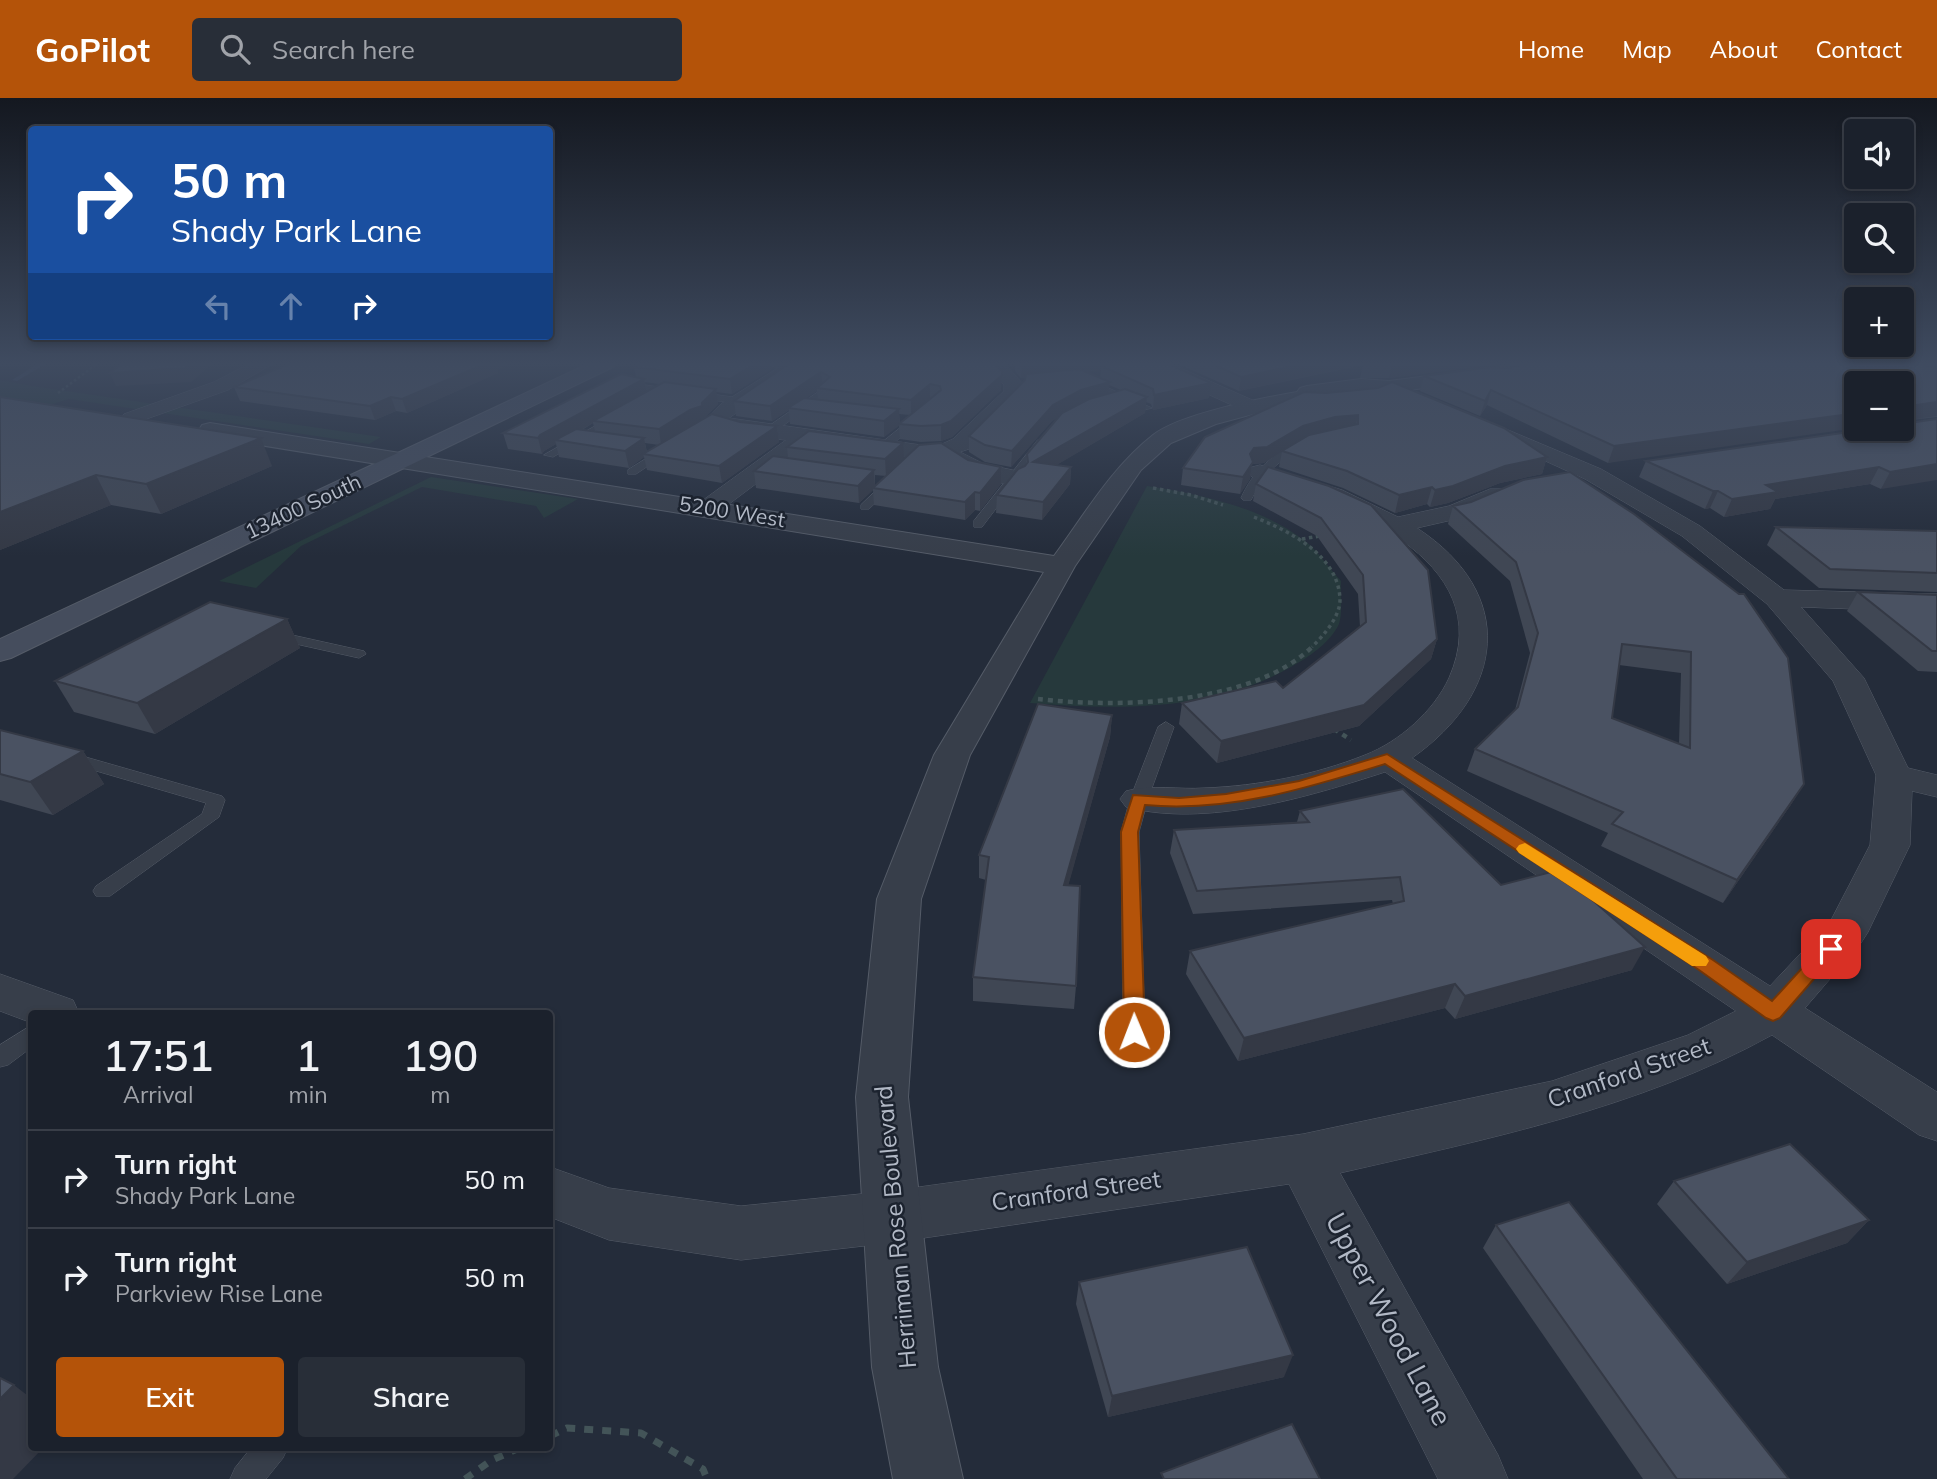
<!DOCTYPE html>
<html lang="en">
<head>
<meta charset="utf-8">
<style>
	:root { --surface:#1b212c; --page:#282e38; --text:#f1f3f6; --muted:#a0a3a9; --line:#393e48; --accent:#b45309 }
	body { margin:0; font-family:Mulish,sans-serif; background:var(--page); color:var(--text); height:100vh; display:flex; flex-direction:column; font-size:26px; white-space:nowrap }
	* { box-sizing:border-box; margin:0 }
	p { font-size:23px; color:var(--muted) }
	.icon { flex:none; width:38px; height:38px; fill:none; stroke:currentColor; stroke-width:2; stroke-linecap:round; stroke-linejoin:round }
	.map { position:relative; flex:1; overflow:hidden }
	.details { position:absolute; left:28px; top:912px; width:525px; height:441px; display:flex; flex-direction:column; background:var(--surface); border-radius:7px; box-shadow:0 4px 10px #0003,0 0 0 2px var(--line) }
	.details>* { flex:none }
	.banner { position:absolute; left:28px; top:28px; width:525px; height:214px; border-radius:7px; box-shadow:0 4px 10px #0003,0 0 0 2px var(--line); background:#1a4fa0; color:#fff; overflow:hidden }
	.controls { position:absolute; left:1844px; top:21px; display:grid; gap:14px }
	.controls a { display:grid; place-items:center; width:70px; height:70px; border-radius:7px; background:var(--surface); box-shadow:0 4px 10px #0003,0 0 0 2px var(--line); font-size:35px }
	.pin { position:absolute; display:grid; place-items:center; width:60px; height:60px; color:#fff; margin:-30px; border-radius:14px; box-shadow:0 4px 10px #0006 }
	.me { position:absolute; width:77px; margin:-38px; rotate:359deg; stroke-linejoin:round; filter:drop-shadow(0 0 5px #0008) }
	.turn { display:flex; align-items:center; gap:24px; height:147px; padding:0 28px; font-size:32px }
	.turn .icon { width:91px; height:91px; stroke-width:2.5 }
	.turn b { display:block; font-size:49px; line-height:60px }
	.lanes { display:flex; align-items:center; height:66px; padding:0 28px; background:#0003; justify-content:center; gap:35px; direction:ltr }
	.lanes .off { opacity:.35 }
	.eta { display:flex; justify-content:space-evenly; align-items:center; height:119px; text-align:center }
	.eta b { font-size:42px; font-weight:600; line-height:49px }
	.button { display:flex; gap:14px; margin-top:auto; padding:14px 28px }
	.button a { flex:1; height:80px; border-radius:7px; background:var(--accent); color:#fff; font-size:28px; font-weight:600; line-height:80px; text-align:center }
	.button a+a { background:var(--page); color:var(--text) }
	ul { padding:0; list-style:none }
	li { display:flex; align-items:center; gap:21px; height:98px; padding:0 28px; border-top:2px solid var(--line) }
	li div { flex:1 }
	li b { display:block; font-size:26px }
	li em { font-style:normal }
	header { display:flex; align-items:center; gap:42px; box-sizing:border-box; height:98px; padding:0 35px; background:var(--accent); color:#fff }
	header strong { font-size:33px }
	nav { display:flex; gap:38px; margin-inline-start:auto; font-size:24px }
	.search { width:490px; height:63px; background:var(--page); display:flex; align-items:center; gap:18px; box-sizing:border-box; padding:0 24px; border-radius:7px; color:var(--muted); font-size:26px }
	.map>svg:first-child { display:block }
</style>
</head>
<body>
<header>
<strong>GoPilot</strong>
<div class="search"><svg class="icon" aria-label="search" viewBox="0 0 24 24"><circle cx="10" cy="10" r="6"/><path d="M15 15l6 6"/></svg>Search here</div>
<nav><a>Home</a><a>Map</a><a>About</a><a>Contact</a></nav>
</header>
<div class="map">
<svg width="1937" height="1381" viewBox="0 0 1937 1381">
	<rect width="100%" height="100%" fill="#242c3a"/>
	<!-- green -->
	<g fill="#26393c">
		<path d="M0,282L32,288L381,339L369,346L69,301L0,322Z"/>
		<path d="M431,379L578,401L544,420L536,408L422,389L301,448L256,490L219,483Z"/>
		<path d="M1147,388C1201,397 1260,408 1305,443C1318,453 1329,470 1341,483C1340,495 1343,515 1339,526C1331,543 1312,557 1296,566C1216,614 1120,612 1030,605Z"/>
	</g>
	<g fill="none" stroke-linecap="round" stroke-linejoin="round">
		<!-- stream -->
		<path fill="#3a4862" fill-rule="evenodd" d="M39,265H47L17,283L12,282Z"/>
		<defs>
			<g id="service">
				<path d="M756,265H783L797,269L793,272Z"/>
				<path d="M1085,282H1091L1152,310L1144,312L1085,286Z"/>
				<path d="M630,285L740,300L745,303L740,306L627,290L625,288Z"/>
				<path d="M821,292L829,294L773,335H765V331Z"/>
				<path d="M615,317L620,320L618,322L553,359L544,357Z"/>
				<path d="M915,318L923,320L887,351H879V347Z"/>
				<path d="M1038,342L1047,344L982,429H974V423Z"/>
				<path d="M1302,345L1307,348L1306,350C1276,363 1266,374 1251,402H1243L1241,400C1253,373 1273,354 1302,345Z"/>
				<path d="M660,352L669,354L636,376H628V372Z"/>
				<path d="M885,384L895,386L869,411H861V407Z"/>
				<path d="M274,533L364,553L366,556L359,560L269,540V534Z"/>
				<path d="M1166,624L1174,629L1148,701L1139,734L1145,934L1142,940L1134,943L1126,940L1123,934L1121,734L1130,701L1158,629Z"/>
				<path d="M68,654L222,698L225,702L219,719L110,798H96L93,793L96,788L202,716L206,705L62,663L60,659Z"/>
				<path d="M32,927V949L8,967L0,969V947Z"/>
				<path d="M252,1349H288L283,1360L266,1381H230L235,1370Z"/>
			</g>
			<g id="minor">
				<path d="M251,265H274L228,292L138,324H124L121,320L124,316L214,284Z"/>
				<path d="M786,265H808L729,320L921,347L942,346L953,341L1004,293V287L985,265H1004L1023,286V295L969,351L960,354L984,366L1022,374L1025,379L1022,384C998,390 969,377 949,365L947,358L921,361L802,345L804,347L801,352L717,415L708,417L699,415L696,410L699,405L786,342C766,340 718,339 706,322L721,306Z"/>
				<path d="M1145,265H1169L1259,305L1262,309L1259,313H1245L1148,269Z"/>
				<path d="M1482,321L1601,371L1700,428L1784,492L1937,496V514L1801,509L1864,580L1908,670L1937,677V699L1912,693L1910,747L1868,834L1861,845L1805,910L1937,994V1043L1919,1037L1772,937C1638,1011 1487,1041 1340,1075L1498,1357L1508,1381H1438L1289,1086L890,1145L741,1162L609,1142L550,1119V1069L609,1090L741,1108L890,1093L1303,1036L1552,983L1688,937L1736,913L1385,674C1308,699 1206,730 1126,709L1120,701L1126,693C1151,686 1179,692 1205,690C1258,688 1315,677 1365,657C1399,644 1434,613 1449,580C1502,460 1338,402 1252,379L1249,374L1252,369L1260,367L1342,392L1398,419L1449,408L1490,391H1506L1510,396L1506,401L1465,419L1417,430C1518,496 1505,595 1412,660L1770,888L1830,824L1870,747L1876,677L1833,583L1767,506L1682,438L1585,381L1475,331L1472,327L1475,323Z"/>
				<path d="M0,876L73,902L79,915H32V925L0,913Z"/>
			</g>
			<path id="tertiary" d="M1529,265H1567L1565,269L1503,282L1487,281L1389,295L1361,293L1342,295L1346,300L1343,304L1276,310L1216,326L1171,345L1141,372L1075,468L970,657L921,801L908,999L938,1269L963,1381H893L872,1269L856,999L877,801L934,657L1044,474L210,339L202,337L199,332L202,327L210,325L1054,458C1084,417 1112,369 1153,337C1180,316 1262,300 1297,294L1300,290L1307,288L1361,281L1389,283Z"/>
			<path id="secondary" d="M590,265H615L613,269L11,560L0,563V541Z"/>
		</defs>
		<!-- service casing -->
		<use href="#service" stroke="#555c68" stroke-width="1"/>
		<!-- minor casing -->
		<use href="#minor" stroke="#555c68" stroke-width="1"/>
		<!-- tertiary casing -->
		<use href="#tertiary" stroke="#555c68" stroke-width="2"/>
		<!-- secondary casing -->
		<use href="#secondary" stroke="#555c68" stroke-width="2"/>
		<!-- path-far3 -->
		<path stroke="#435458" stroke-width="2.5" stroke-dasharray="2.5 2.5" stroke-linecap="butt" d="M58,295L98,265"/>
		<!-- path-far2 -->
		<g stroke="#435458" stroke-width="3.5" stroke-dasharray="3.5 3.5" stroke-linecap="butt">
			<path d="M1153,390L1191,397L1223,407"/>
			<path d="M1254,419C1289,433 1339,457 1340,502C1340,519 1323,538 1312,549"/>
			<path d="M1302,441L1320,438"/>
		</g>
		<!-- path-far1 -->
		<g stroke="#435458" stroke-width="4.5" stroke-dasharray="5 5" stroke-linecap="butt">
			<path d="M1038,601C1117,610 1254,608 1314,547"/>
			<path d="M1334,631L1351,642"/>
		</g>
		<!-- path -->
		<g stroke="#435458" stroke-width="7" stroke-dasharray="9 9" stroke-linecap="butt">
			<path d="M550,1338L567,1330L641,1335L703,1371L707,1381"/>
			<path d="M465,1381L492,1362L522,1349"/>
		</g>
		<!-- service -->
		<use href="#service" fill="#373e4a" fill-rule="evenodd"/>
		<!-- minor -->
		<use href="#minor" fill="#373e4a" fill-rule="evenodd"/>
		<!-- tertiary -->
		<use href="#tertiary" fill="#373e4a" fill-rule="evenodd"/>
		<!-- secondary -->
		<use href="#secondary" fill="#454d5d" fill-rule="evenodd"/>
	</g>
	<!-- wall -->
	<g fill="#404754" fill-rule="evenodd">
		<path d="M291,265H511L497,272L498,275L407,315L396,313L375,322L240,303L234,289Z"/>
		<path d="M642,265H771L772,271L732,296L716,294L718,306L704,320L777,328L779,344L722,385L647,372L644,359L629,370L559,359L556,346L544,353L542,356L508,351L503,335L636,279L634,269ZM645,284L659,286L647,293ZM593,325L595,333L582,332ZM645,345L659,347L647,354Z"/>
		<path d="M790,265L1001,292L952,339L941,343L921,344L900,341L899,327L884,339L790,326L789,312L772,323L736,318L734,303ZM817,293L818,301L806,300ZM899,316L910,317L900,325Z"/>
		<path d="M1015,265H1166L1209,300L1153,312L1151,306L1146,304L1145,315L1056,367L1071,369L1070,386L1042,422L996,415L997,397L1025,368L1026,366L1027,356L1058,319L1052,323L1011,369L985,364L969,354V338L1025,282L1026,280H1021L1015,273ZM1098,272H1101L1100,280L1086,274ZM1109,287L1121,292L1109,296Z"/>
		<path d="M1176,265H1507L1389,280H1360L1363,267L1239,293Z"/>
		<path d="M1919,265H1937V269Z"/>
		<path d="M1508,270H1937V319L1902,323V285L1608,365L1487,307L1480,318L1420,293L1424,278Z"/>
		<path d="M1304,294L1547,359L1542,376L1500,385L1448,405L1430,409L1427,406L1395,415L1343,390L1279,369L1282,354L1264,365L1252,366L1250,381L1240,396L1181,387L1183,370Z"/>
		<path d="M0,299L272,368L161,416L111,407L0,452Z"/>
		<path d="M1937,321L1881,391L1870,386L1775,401L1770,411L1724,419L1710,410L1705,411L1639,379L1646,363Z"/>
		<path d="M787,349L904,361L1001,386L980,413L975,412L965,422L874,407L873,392L859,405L756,390L754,373L788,360ZM875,377L886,378L875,388Z"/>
		<path d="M1570,374L1804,686L1790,708L1723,805L1601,748L1608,735L1467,673L1475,651L1515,612L1530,555L1510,483L1448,426L1453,408L1471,404ZM1619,567L1681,575L1679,646L1612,620Z"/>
		<path d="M1256,386L1329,388L1437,541L1431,561L1359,628L1217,665L1179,626L1182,605L1283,590L1360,529L1358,496L1317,438L1253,403Z"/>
		<path d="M1776,429L1937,433V494L1819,490L1767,447Z"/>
		<path d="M1858,494L1937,497V574L1918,573L1847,513Z"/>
		<path d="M287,521L300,550L155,636L74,614L55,583Z"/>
		<path d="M1112,617L1110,639L1068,787L1076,888L1074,911L973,903V879L986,782L979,780V757Z"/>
		<path d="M0,632L83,653L104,686L53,717L0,702Z"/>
		<path d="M1300,713L1501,787L1632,872L1455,921L1445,910L1238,963L1186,876L1190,853L1393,806L1392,802L1193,816L1170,755L1174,732L1297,724Z"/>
		<path d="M1674,1083L1869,1122L1847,1145L1727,1186L1657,1106Z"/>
		<path d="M1496,1127L1789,1381H1643L1483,1150Z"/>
		<path d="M1079,1184L1284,1279L1108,1319L1076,1206Z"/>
	</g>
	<!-- shaded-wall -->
	<g fill="#343945">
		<path d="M191,265H213L191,284L116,288L110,275Z"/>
		<path d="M487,265H511L497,272L498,275L407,315L402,301Z"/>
		<path d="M756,265H771L772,271L732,296L730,281Z"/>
		<path d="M1030,265H1119V270L1101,268V272L1021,280L1022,266Z"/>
		<path d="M1307,265H1368L1239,293L1241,279Z"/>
		<path d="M1399,265H1507L1389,280L1392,266Z"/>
		<path d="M821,274L823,289L817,290V293L790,311L788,310L789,312L772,323L770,308Z"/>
		<path d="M1002,277L1001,292L952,339L941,343V327Z"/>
		<path d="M644,281L647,295L593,323V325L561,343L555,342L556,346L544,353L542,356L538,340L540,337Z"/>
		<path d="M1110,284L1108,299L1080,307L1052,323L1011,369L1012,353L1053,307L1081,292Z"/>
		<path d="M1211,285L1209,300L1153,312L1154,297Z"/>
		<path d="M930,286V301L911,317V302Z"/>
		<path d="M716,291L718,306L704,320L661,347L659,331L702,305Z"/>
		<path d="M1491,292L1487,307L1480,318L1485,303Z"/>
		<path d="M391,299L396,313L375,322L370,308Z"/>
		<path d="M1147,299L1145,315L1033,381V364Z"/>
		<path d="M1937,304V318L1902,323L1910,308Z"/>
		<path d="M899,311L900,327L884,339V323Z"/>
		<path d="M1857,315V330L1608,365L1614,348Z"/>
		<path d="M1358,317L1355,332L1282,353V354L1264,365L1252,366L1250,381L1240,396L1243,379L1250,356L1254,350L1303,328L1335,319Z"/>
		<path d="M777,328L779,344L722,385L719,368Z"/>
		<path d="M261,340L272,368L161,416L146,386Z"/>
		<path d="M644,340L647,356H643L644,359L629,370L625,353Z"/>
		<path d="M903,345L904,361L886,378L885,361Z"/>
		<path d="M1547,359L1542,376L1500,385L1448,405L1430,409L1435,392L1505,368Z"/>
		<path d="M1937,366V382L1881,391L1890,374Z"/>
		<path d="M1001,369V386L980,413V395Z"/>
		<path d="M1071,369L1070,386L1042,422L1043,404Z"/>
		<path d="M1879,369L1870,386L1775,401L1770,411L1724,419L1732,401L1766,387Z"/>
		<path d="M874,372L875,389L873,390V392L859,405L858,388Z"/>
		<path d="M96,377L111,407L0,452V414Z"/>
		<path d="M1432,389L1427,406L1395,415L1399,397Z"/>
		<path d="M1713,393H1718L1710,410L1705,411Z"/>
		<path d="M975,394V412L965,422V404Z"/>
		<path d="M287,521L300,550L155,636L137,605Z"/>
		<path d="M1437,541L1431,561L1359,628L1217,665L1221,643Z"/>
		<path d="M1112,617L1110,639L1062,810L1064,787Z"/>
		<path d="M83,653L104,686L53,717L30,684Z"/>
		<path d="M1804,686L1790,708L1723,805L1737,782Z"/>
		<path d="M1645,849L1632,872L1455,921L1465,898Z"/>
		<path d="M1455,886L1445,910L1238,963L1244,940Z"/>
		<path d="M1869,1122L1847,1145L1727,1186L1747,1164Z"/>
		<path d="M1293,1257L1284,1279L1108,1319L1112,1298Z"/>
		<path d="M14,1287L32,1301V1349H44L13,1381H0V1301Z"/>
	</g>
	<!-- building -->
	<g fill="#4a5262" stroke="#343945" stroke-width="2" fill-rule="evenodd">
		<path d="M123,265H191L185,270L110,275Z"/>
		<path d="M291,265H487L402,301L391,299L370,308L234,289Z"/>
		<path d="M642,265H756L730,281L634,269Z"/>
		<path d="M790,265H994L1002,273V277L951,323L941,327L921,328L899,326L941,292L940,288L930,286L911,302L817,290L830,279L821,274L770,308L734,303Z"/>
		<path d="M1124,265H1166L1211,285L1154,297L1153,291L1101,268L1123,266Z"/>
		<path d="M1210,265H1307L1241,279Z"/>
		<path d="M1365,265H1399L1363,266Z"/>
		<path d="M1532,265H1916L1937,270V304L1910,308L1908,313H1902V285H1857V315L1614,348L1491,292L1485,303L1424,278L1491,269L1508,270Z"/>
		<path d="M1079,271L1110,284L1081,292L1053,307L1012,353L985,347L969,338L1025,282L1026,276Z"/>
		<path d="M621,276L644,281L540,337L538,340L503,335Z"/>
		<path d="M664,284L716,291L702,305V308L690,312L659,331L593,323Z"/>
		<path d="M1392,284L1504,330L1547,359L1505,368L1453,388L1435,392L1432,389L1399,397L1347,373L1282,353L1309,337L1358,326V317L1335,319L1303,328L1267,349L1254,350L1250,356L1253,364L1243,379L1183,370L1205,339L1304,294L1326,295L1378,290Z"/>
		<path d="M1125,291L1147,299L1033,364L1071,369L1043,404L997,397L1018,371L1025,368L1028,364L1027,356L1062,315L1089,301Z"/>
		<path d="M0,299L261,340L146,386L96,377L0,414Z"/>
		<path d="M804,300L899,311L884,323L788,310Z"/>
		<path d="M712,316L740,324L777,328L719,368L643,356Z"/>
		<path d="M1937,321V366L1890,374L1879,369L1766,387L1778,394L1732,401L1718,393H1713L1646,363L1870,331H1902V326Z"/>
		<path d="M576,331L644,340L625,353L555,342Z"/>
		<path d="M809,333L903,345L885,361L787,349Z"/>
		<path d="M941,345L968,362L1001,369L980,395L975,394L965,404L873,390L919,347Z"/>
		<path d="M773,358L874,372L858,388L754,373Z"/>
		<path d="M1268,369L1329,388L1371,407L1428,472L1437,541L1364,607L1221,643L1182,605L1276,583L1283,590L1366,524L1363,477L1321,420L1256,386Z"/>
		<path d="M1570,374L1634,416L1739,496H1744L1788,560L1804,686L1737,782L1612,726L1623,714L1475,651L1518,609L1538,535L1516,464L1453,408L1471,404L1523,382ZM1622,546L1691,554L1690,650L1612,620Z"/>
		<path d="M1776,429L1937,433V475L1830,471Z"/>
		<path d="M1858,494L1937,497V553H1932Z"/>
		<path d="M210,504L287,521L137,605L55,583Z"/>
		<path d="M1038,606L1112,617L1064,787L1080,788L1076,888L973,879L989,759L979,757Z"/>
		<path d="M0,632L83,653L30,684L0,676Z"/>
		<path d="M1403,691L1501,787L1559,772L1645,849L1465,898L1455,886L1244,940L1190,853L1404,803L1400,779L1197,793L1174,732L1309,724L1300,713Z"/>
		<path d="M1790,1046L1869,1122L1747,1164L1674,1083Z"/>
		<path d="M1569,1104L1789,1381H1677L1496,1127Z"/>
		<path d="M1247,1149L1293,1257L1112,1298L1079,1184Z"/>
		<path d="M0,1280L14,1287L0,1301Z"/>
		<path d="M1292,1326L1320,1381H1164L1161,1375Z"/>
	</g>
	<!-- sky -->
	<linearGradient id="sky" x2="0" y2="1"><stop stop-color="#141820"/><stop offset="0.58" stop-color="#3f4b60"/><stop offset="1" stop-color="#3f4b60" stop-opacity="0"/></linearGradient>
	<rect width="1937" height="458" fill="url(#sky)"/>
	<!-- route -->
	<path fill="#b45309" stroke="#753606" stroke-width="2" d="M1387,656L1713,862L1772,903L1824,846H1837L1840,851L1780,920L1773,923L1766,920L1699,872L1385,666C1308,690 1228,715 1145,707L1138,734L1145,934L1142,939L1134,942L1127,939L1124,934L1121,734L1133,697L1179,700L1226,696L1299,683Z"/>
	<!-- slow -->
	<path fill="#f59e0b" d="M1525,745L1706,858L1709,863L1706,868H1692L1519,755L1516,751L1519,747Z"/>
	<g text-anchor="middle" stroke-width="5" stroke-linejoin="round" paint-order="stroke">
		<!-- far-street labels -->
		<g font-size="21" fill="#b2b9c6" stroke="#1c232f">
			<text transform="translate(303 409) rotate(-25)" y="7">13400 South</text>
			<text transform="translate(732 414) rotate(9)" y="7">5200 West</text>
		</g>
		<!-- street labels -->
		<g font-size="24" fill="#b2b9c6" stroke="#1c232f">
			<text transform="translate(1629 975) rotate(-19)" y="8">Cranford Street</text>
			<text transform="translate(1076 1093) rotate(-8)" y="8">Cranford Street</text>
			<text transform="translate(896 1129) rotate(-95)" y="8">Herriman Rose Boulevard</text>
		</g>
		<!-- near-street labels -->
		<g font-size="28" fill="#b2b9c6" stroke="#1c232f">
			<text transform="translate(1389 1221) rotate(62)" y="10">Upper Wood Lane</text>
		</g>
	</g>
</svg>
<div class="controls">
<a><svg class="icon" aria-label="sound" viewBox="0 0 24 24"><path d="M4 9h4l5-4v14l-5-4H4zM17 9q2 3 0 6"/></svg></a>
<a><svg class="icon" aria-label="search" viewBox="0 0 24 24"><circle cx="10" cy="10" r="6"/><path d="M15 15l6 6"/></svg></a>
<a>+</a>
<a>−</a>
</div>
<div class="pin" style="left:1831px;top:851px;background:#d93025"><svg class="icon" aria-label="arrive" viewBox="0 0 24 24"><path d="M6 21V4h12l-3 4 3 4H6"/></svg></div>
<svg class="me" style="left:1134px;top:934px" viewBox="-20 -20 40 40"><circle r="17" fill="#b45309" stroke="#fff" stroke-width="3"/><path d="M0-11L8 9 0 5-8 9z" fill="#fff"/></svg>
<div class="banner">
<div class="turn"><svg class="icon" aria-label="right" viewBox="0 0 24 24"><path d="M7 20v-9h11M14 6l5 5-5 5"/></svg><div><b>50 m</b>Shady Park Lane</div></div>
<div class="lanes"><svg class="icon off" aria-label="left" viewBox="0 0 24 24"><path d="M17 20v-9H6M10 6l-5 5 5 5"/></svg><svg class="icon off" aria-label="ahead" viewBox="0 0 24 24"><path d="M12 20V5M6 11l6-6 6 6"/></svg><svg class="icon" aria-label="right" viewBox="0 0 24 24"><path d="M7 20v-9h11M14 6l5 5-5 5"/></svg></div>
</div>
<section class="details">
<div class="eta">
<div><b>17:51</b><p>Arrival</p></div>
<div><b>1</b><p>min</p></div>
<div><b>190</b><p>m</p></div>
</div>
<ul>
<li><svg class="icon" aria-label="right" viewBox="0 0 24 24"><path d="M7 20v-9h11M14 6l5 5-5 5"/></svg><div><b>Turn right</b><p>Shady Park Lane</p></div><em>50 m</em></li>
<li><svg class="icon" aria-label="right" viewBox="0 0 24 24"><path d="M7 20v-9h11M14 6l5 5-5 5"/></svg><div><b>Turn right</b><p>Parkview Rise Lane</p></div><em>50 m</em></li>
</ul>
<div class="button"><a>Exit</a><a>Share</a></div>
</section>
</div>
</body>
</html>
